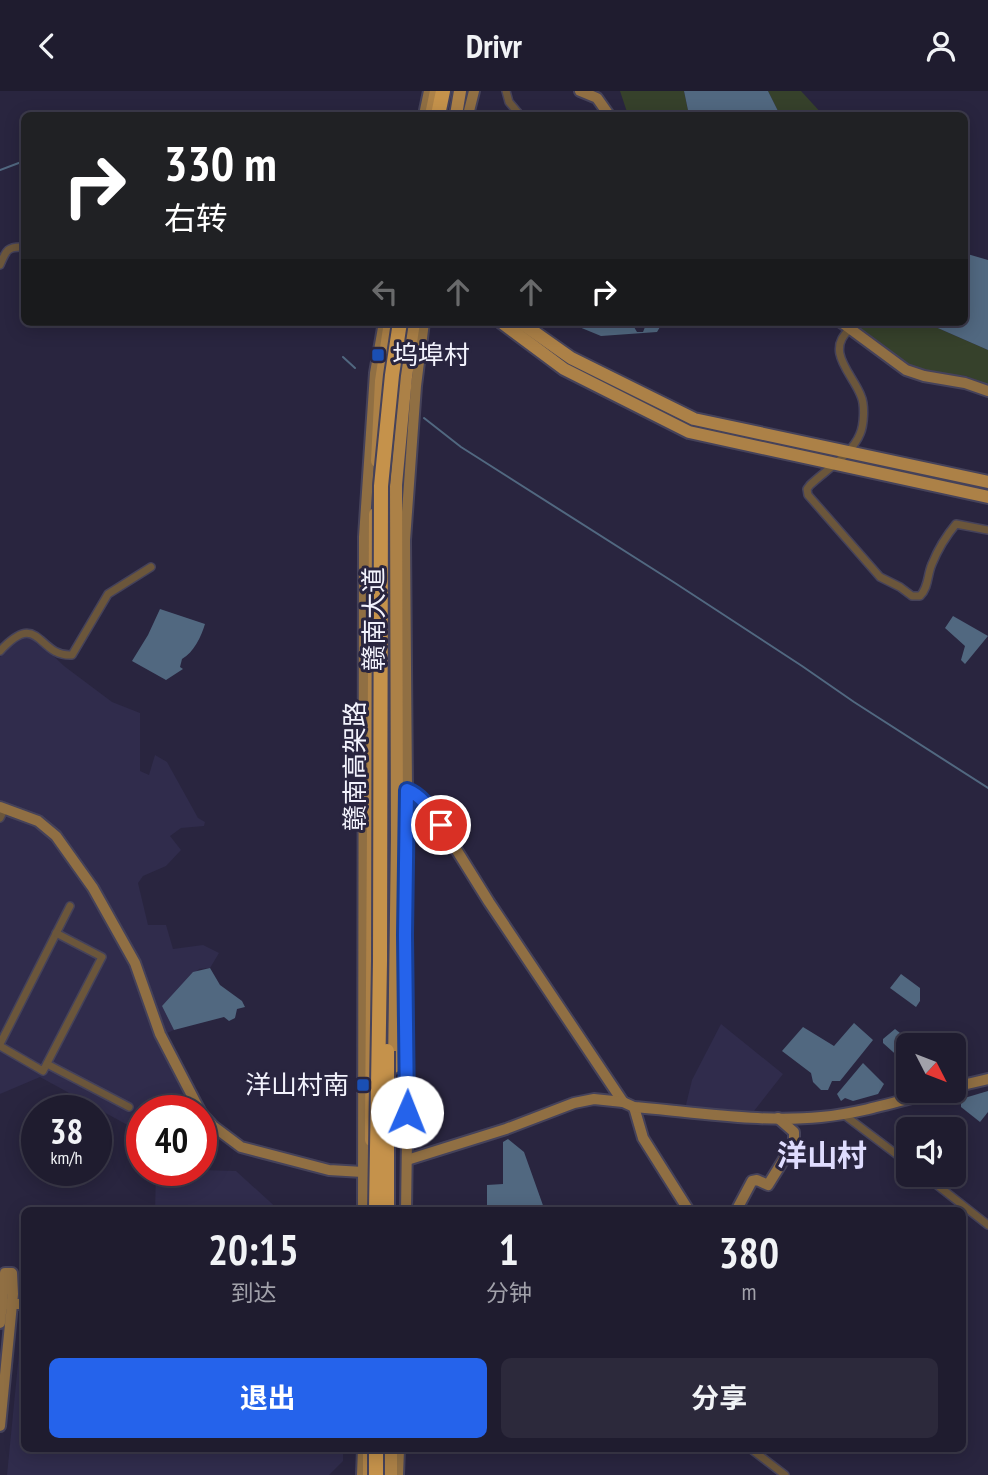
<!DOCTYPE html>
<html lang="zh">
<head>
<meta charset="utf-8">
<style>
	:root { --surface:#1f1c2f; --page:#2c293b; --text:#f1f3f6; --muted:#a1a1aa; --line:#3c3a4b; --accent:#2563eb }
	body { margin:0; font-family:"PT Sans Narrow","Noto Sans SC",sans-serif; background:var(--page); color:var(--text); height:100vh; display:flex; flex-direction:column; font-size:26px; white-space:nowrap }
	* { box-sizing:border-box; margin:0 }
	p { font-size:23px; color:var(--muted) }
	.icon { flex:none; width:38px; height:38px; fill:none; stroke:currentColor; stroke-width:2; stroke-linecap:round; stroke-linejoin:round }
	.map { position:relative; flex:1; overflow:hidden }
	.drawer { position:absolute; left:21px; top:1116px; width:945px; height:245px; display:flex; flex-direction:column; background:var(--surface); border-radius:10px; box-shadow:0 4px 18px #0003,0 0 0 2px var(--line) }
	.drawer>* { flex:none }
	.hud { position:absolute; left:21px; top:21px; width:947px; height:214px; border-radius:10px; box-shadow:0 4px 18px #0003,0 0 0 2px var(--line); background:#202124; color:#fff; overflow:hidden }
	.needle { width:46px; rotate:132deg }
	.controls { position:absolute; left:896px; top:942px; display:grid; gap:14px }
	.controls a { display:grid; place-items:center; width:70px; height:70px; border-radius:10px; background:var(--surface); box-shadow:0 4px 18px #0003,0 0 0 2px var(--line); font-size:35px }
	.speed { position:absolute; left:21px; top:1004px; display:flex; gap:14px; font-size:35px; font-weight:700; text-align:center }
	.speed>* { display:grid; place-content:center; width:91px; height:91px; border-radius:50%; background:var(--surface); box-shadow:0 4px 18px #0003,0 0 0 2px var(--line); line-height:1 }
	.speed small { font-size:18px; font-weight:400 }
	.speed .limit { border:10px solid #d22; background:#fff; color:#111 }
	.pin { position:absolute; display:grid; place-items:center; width:60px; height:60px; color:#fff; margin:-30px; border:4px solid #fff; border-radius:50%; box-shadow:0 2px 7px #0007 }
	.me { position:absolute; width:77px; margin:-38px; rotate:1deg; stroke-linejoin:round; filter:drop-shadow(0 0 5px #0008) }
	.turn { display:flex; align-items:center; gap:24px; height:147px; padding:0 28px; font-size:32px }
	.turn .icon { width:91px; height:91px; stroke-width:2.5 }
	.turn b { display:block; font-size:49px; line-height:60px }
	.lanes { display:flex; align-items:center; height:66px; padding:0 28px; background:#0003; justify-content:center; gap:35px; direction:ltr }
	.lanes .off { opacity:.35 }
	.eta { display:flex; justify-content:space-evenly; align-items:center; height:119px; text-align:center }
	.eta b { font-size:42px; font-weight:700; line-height:49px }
	.action { display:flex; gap:14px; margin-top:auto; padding:14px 28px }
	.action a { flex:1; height:80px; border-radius:10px; background:var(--accent); color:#fff; font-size:28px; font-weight:700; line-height:80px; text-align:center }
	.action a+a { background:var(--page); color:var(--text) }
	header { display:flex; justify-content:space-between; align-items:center; height:91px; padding:0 28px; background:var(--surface); font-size:32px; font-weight:700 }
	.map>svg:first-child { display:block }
</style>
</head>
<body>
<header><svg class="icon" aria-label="back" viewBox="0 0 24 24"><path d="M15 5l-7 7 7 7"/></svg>Drivr<svg class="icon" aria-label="person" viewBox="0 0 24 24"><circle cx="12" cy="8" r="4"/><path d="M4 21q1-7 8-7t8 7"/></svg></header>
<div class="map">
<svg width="988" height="1384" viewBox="0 0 988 1384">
	<rect width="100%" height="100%" fill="#29253f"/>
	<!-- built -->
	<g fill="#302c4c">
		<path d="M27,544L37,549L64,575L112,611L140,622V680L149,684L155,664L167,671L198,727L205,731L204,735L181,737L170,745L181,759L166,775L143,785L138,792L148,834H166L173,858L203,854L219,862L210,877L199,878L162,915L174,939L165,943L197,1020H142V1042L40,986L0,1003V566L15,549Z"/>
		<path d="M721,933L783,983L754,1020L685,1018L692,989Z"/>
		<path d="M201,1079L236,1080L280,1120H155L156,1080Z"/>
		<path d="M24,1238V1358H343V1370L329,1384H7L21,1242Z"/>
	</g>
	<!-- green -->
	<g fill="#36412b">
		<path d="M620,0H684L689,24H628Z"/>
		<path d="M768,0H801L823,24H780Z"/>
		<path d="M852,231H924L988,259V294L966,285L927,282L904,272Z"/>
	</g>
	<!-- water -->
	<g fill="#516880">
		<path d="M684,0H768L780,24H689Z"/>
		<path d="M964,162L988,169V259L924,231H964Z"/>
		<path d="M567,231H637L634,236L637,241H643L647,231H650V234L663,231L657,241L601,245Z"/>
		<path d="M160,518L205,533C201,546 194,561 182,568L180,576L183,578L166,589L132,570L148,544Z"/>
		<path d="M953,525L988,545L965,573L961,569L965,555L945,537Z"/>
		<path d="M210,877L220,894L242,910L245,916L237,918L235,927L229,930L224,926L174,939L162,915L193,881Z"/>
		<path d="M901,883L920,897V910L916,916L890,897Z"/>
		<path d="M854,932L873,949L840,990H832L828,999H821L813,991L811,982L782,960L803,936L834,955Z"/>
		<path d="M895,938L915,954H908V978L903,974L902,969L883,952V948Z"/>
		<path d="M863,972L884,993L878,1003L853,1010L845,1007L841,1010L837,1003Z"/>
		<path d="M988,1000V1021L980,1031L961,1016V1008Z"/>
		<path d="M508,1048L524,1061L545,1120H487V1094L503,1093V1051Z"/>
	</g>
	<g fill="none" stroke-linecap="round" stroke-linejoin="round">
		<!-- stream -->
		<g stroke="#516880" stroke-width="2">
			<path d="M0,79L24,70"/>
			<path d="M343,266L355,277"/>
			<path d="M424,327L461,356L675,492L802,575L854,611L988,697"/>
		</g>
		<defs>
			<g id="street">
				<path d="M506,0L509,11L520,24"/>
				<path d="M0,174C6,159 8,155 24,156"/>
				<path d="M850,238C824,260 853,283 861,305C865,314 864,334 860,343C852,363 826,379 810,394L807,398L808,404L880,486L900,496L912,505H920C929,496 927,484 932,473C938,458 946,445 956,433L988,439"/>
				<path d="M0,560C40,517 37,566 72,564L108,503L151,476"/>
				<path d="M0,727L5,717"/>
				<path d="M0,953L70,815"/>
				<path d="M0,955L43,980L102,866L56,842"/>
				<path d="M47,973L129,1016"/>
				<path d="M843,1023L908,1072"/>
				<path d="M923,1083L988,1134"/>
				<path d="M751,1358L785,1384"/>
			</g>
			<g id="secondary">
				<path d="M580,0L597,7L609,24"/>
				<path d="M424,24L429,0"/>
				<path d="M468,24L474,0"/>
				<path d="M841,231L906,279L924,285L965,292L988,300"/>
				<path d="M407,699L415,702L427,714L441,734L489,811L623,1011"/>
				<path d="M0,716L38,730L56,745L93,797L135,872L160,943L200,1020"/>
				<path d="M954,996L988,988"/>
				<path d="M634,1016L643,1047L689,1120"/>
				<path d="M201,1022L213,1035L241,1056L329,1079L363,1081"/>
				<path d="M407,1069L506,1038L574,1012L594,1008L623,1011L634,1016C695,1021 760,1032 821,1026C862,1022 902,1009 942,999"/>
				<path d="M363,1120L364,446L375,282L384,231"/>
				<path d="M406,1120L408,973L405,844L407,699L405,449L416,295L424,231"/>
				<path d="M736,1120L752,1090L757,1089L768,1094L794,1052V1041L778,1027"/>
				<path d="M6,1213H24"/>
				<path d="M0,1232L5,1182H12L13,1203L0,1335"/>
				<path d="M362,1384L363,1358"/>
				<path d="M398,1384L399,1358"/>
			</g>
			<g id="primary">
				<path d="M431,24L436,0"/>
				<path d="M456,24L460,0"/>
				<path d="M501,231L564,278L689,341L988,406"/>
				<path d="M520,231L571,267L694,328L988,391"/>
				<path d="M377,370L381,290L390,231"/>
				<path d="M394,976L397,746L396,394L406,286L414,231"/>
				<path d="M371,1049L375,423"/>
				<path d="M369,1384V1358"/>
				<path d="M391,1384V1358"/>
			</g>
			<path id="highway" d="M438,24L443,0"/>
		</defs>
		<!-- street casing -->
		<use href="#street" stroke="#45425a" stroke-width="10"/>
		<!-- secondary casing -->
		<use href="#secondary" stroke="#45425a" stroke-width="14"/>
		<!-- primary casing -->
		<use href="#primary" stroke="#45425a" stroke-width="16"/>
		<!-- highway casing -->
		<use href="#highway" stroke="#45425a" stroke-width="18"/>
		<!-- street -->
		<use href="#street" stroke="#6b563b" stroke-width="7"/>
		<!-- secondary -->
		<use href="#secondary" stroke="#906f43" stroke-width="10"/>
		<!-- primary -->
		<use href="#primary" stroke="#ac8147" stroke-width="12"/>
		<!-- highway -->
		<use href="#highway" stroke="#c5924b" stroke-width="14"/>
		<defs>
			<g id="highway-bridge">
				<path d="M376,1120L380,870L381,395L392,284L400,231"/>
				<path d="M387,1120V960"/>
				<path d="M376,1384V1358"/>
			</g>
		</defs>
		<!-- highway-bridge casing -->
		<use href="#highway-bridge" stroke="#45425a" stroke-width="18" stroke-linecap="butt"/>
		<!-- highway-bridge -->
		<use href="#highway-bridge" stroke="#c5924b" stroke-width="14"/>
	</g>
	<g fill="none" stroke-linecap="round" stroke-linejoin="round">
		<defs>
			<path id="route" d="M407,1021L405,844L407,699C423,705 432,721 441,734"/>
		</defs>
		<!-- route casing -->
		<use href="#route" stroke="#184099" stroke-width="18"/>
		<!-- route -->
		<use href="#route" stroke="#2563eb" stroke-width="12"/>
	</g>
	<!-- markers -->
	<g fill="#1a4fb4" stroke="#29253f" stroke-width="2.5">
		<rect x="371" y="257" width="14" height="14" rx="3.5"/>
		<rect x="356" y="987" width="14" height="14" rx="3.5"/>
	</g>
	<g text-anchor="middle" stroke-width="6" stroke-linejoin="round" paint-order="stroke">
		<!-- poi labels -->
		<g font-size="26" fill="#f3f3fd" stroke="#29253f" text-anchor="start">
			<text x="392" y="273">坞埠村</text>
			<text x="349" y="1003" text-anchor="end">洋山村南</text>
		</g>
		<!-- street labels -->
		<g font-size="26" fill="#f3f3fd" stroke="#29253f">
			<text transform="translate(374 528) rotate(-90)" y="9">赣南大道</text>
			<text transform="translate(355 675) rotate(-90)" y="9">赣南高架路</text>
		</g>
		<!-- quarter labels -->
		<g font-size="30" font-weight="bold" fill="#dfdcfe" stroke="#29253f">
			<text x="822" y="1075">洋山村</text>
		</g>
	</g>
</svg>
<div class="controls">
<a><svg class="needle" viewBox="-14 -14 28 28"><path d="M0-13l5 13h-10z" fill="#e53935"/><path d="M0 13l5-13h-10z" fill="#a1a1aa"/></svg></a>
<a><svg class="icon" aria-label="sound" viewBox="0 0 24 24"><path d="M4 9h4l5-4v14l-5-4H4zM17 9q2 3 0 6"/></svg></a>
</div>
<div class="speed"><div>38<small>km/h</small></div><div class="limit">40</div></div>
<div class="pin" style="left:441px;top:734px;background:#d93025"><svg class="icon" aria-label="arrive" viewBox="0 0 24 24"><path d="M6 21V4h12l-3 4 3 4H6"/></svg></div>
<svg class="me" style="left:407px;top:1021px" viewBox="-20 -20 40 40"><circle r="19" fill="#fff"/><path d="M0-13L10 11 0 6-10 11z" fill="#2563eb"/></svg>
<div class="hud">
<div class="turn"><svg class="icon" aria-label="right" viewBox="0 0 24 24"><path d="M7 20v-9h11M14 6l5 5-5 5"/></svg><div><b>330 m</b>右转</div></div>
<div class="lanes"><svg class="icon off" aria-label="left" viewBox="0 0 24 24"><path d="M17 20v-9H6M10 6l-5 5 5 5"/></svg><svg class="icon off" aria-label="ahead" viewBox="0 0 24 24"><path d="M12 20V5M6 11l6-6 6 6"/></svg><svg class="icon off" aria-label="ahead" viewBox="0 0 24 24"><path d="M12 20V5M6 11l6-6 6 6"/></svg><svg class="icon" aria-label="right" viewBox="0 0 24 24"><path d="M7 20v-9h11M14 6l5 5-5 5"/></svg></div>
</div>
<section class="drawer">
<div class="eta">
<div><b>20:15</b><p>到达</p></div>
<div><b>1</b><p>分钟</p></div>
<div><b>380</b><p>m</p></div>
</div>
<div class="action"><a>退出</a><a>分享</a></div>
</section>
</div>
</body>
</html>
